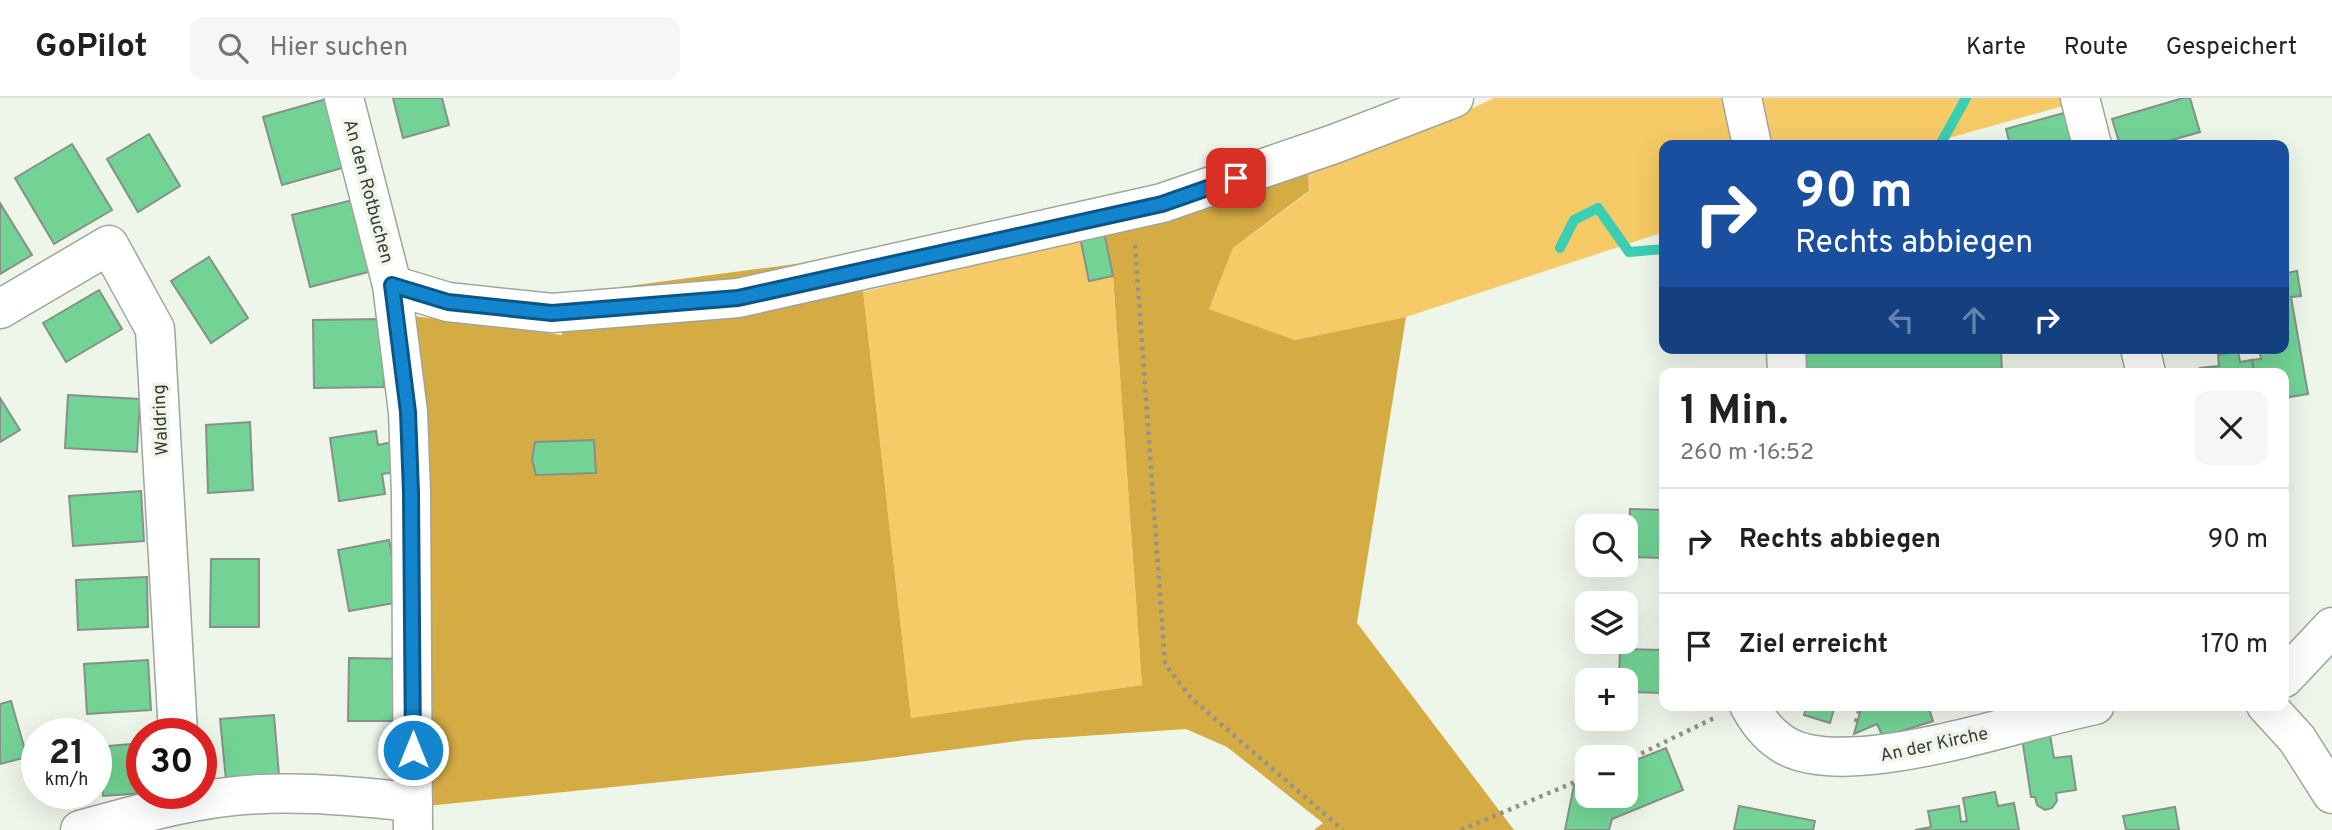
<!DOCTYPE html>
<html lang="de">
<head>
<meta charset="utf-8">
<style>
	:root { --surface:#fff; --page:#f6f6f6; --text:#202124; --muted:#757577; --line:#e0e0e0 }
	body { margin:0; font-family:Overpass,sans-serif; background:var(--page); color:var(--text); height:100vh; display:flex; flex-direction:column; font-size:26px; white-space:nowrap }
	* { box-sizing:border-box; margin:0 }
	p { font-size:23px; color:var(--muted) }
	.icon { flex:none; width:38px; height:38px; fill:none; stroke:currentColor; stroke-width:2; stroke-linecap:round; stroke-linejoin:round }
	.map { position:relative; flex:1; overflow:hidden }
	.panel { position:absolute; left:1659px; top:270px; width:630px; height:343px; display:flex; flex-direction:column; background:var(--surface); border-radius:14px; box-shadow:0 7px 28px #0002 }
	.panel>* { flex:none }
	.top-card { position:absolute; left:1659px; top:42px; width:630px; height:214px; border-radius:14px; box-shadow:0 7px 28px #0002; background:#1a4fa0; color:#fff; overflow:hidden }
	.tools { position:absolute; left:1575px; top:416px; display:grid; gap:14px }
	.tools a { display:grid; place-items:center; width:63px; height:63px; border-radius:14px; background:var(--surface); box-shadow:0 7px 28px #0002; font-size:35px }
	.speed { position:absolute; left:21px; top:620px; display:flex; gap:14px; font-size:35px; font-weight:700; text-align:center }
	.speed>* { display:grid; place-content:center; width:91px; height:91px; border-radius:50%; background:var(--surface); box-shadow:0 7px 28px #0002; line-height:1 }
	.speed small { font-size:18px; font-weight:400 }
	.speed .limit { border:10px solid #d22; background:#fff; color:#111 }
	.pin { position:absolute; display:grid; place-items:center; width:60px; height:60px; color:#fff; margin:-30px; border-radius:14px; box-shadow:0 4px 10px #0006 }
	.me { position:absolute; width:77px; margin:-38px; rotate:0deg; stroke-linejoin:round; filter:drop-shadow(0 0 5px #0008) }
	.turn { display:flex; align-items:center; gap:24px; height:147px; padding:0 21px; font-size:32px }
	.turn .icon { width:91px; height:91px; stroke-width:2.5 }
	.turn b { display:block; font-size:49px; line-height:60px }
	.lanes { display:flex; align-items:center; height:66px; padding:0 21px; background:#0003; justify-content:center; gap:35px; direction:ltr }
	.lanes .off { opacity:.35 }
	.round { display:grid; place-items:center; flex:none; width:74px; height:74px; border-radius:14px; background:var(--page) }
	.headline { display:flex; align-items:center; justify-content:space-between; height:119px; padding:0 21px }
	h1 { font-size:42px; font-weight:700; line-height:52px }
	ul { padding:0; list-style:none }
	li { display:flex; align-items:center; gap:21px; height:105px; padding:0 21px; border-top:2px solid var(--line) }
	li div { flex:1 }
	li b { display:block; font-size:26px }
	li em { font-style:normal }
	header { display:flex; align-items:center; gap:42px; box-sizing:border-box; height:98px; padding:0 35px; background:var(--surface); border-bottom:2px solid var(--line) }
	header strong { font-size:33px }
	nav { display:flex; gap:38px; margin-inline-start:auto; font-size:24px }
	.search { width:490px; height:63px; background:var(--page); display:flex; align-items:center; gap:18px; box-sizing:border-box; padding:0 24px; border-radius:14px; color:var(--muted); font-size:26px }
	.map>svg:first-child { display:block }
</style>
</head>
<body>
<header>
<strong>GoPilot</strong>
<div class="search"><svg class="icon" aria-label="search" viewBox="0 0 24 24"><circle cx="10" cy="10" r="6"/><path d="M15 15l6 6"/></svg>Hier suchen</div>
<nav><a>Karte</a><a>Route</a><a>Gespeichert</a></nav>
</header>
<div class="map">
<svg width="2332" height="732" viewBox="0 0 2332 732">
	<rect width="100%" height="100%" fill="#eef5e9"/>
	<!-- green -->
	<g fill="#f6ca66">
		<path d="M1494,0H2068L2070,6L1924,47H1664V134L1406,219L1295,242L1209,211L1233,150L1309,94L1308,72L1445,23Z"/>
		<path d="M1104,134L1113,178L1142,587L911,620L863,194Z"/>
	</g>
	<!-- forest -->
	<path fill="#d5ab44" d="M1308,72L1309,93L1233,150L1209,211L1295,242L1406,219L1357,525L1514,732H1314L1323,725L1227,649L1186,631L1025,642L866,663L427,708L413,218L562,237L568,196L833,161L863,193L911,620L1142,587L1113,178L1104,134Z"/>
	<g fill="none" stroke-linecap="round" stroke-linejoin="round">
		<!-- stream -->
		<g stroke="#3aceb2" stroke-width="10">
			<path d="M1940,47L1966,0"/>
			<path d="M1560,150L1574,122L1598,110L1629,154L1664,151"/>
		</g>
	</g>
	<!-- building -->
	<g fill="#72d395" stroke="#869189" stroke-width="2">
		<path d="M330,0L349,68L282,87L263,19Z"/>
		<path d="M393,0H442L449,27L403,40Z"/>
		<path d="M2183,0H2190L2200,34L2155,47H2120L2112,21Z"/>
		<path d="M2064,15L2073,47H2010L2006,31Z"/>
		<path d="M149,36L180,88L138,114L107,61Z"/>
		<path d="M72,46L112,112L54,146L15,80Z"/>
		<path d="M357,101L376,172L310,189L292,117Z"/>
		<path d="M0,105L32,157L0,176Z"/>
		<path d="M1104,134L1113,178L1089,183L1080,139Z"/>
		<path d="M2284,154L2287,175L2297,173L2301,198L2291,199L2308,296L2284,300V275H2254L2252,262L2261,261L2259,250H2284Z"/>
		<path d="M209,159L248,220L211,245L171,183Z"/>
		<path d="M99,192L122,231L66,264L43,225Z"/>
		<path d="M383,221L384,289L314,290L313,222Z"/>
		<path d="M1792,250H2001L2002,275H1793Z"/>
		<path d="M2238,253L2240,264L2252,262L2254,275H2201L2200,270L2219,268L2218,257Z"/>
		<path d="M68,297L140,301L137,354L65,350Z"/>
		<path d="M0,300L20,332L0,344Z"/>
		<path d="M250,324L253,392L208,395L206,327Z"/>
		<path d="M376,333L378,347L392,344L397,374L382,376L385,396L339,403L330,340Z"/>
		<path d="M594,342L596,375L536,377L532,362L535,344Z"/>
		<path d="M141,393L144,443L73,448L69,398Z"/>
		<path d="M1630,411L1664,412V460L1628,459Z"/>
		<path d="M389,442L400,504L349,513L338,452Z"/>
		<path d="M211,461H259V529H210Z"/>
		<path d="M147,479L148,529L78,532L76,482Z"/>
		<path d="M1620,551L1664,552V595L1626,594V583H1619Z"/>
		<path d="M349,560L405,561L404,623H348Z"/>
		<path d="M148,562L151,612L87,616L84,566Z"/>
		<path d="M11,603L27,659L0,666V606Z"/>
		<path d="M1807,607H1835L1830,625L1804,617Z"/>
		<path d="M1862,607H1928L1933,623L1883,639L1877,626L1854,636Z"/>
		<path d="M274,617L279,677L226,682L220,621Z"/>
		<path d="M2050,637L2054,660L2071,658L2076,692L2056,695L2057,703L2052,710L2045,712L2037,707L2035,699H2031L2022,640Z"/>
		<path d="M142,645V695H145L103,698L98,649Z"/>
		<path d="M1666,650L1683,692L1612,721L1609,732H1565L1574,687L1587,682V698H1626V666Z"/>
		<path d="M1995,694L1998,708L2014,705L2019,732H1915L1931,729L1928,713L1959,708L1961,724L1967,723L1963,700Z"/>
		<path d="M1739,708L1815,723L1813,732H1734Z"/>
		<path d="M2175,709L2179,732H2126L2123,718Z"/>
	</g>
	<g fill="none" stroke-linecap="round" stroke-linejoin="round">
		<defs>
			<g id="minor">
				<path d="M344,0L392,187L408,314L411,395L413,732"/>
				<path d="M1742,0L1752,47"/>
				<path d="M2080,0L2092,47"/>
				<path d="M392,187L448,204L552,215L738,200L1162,105L1334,46L1454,0"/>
				<path d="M0,211L109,147L155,231L178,635"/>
				<path d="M1786,250L1787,275"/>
				<path d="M2140,250L2146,275"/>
				<path d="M2284,580L2332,529"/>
				<path d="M1749,607C1757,622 1767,635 1780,644C1840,688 2023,621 2095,607"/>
				<path d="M2266,607L2297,641L2332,696"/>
				<path d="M80,732C128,719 176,705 226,699C288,691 351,698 413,704"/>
			</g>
		</defs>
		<!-- minor casing -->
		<use href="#minor" stroke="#9fa69a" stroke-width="41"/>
		<!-- path -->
		<g stroke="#90948c" stroke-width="4.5" stroke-dasharray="3.5 5" stroke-linecap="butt">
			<path d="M1135,147L1165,566L1192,601L1343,732"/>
			<path d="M1856,624L1861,607"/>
			<path d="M1626,663L1716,619"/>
			<path d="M1461,732L1587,679"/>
		</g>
		<!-- minor -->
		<use href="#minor" stroke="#fff" stroke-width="38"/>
	</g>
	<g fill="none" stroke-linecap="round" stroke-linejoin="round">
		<defs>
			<path id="route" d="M413,652L411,395L408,314L392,187L448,204L552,215L738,200L1162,106L1236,80"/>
		</defs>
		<!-- route casing -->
		<use href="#route" stroke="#0c5686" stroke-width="18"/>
		<!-- route -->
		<use href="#route" stroke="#1385ce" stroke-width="12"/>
	</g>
	<g text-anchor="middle" stroke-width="7" stroke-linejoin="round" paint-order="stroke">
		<!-- street labels -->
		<g font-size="18" fill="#3a3c37" stroke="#eef5e9">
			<text transform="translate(369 93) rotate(75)" y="6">An den Rotbuchen</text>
			<text transform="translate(160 322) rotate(-93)" y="6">Waldring</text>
			<text transform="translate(1934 646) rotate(-12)" y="6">An der Kirche</text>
		</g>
	</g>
</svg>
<div class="tools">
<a><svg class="icon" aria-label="search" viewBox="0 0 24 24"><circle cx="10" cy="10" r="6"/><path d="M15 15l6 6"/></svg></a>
<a><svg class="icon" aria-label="layers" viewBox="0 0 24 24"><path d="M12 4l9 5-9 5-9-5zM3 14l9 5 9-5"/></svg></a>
<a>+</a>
<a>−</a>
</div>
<div class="speed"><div>21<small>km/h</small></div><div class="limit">30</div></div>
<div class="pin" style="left:1236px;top:80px;background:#d93025"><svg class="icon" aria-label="arrive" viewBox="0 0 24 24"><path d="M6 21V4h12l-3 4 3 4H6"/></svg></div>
<svg class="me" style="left:413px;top:652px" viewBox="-20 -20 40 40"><circle r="17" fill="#1385ce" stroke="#fff" stroke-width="3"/><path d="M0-11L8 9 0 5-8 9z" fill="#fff"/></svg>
<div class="top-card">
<div class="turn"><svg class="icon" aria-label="right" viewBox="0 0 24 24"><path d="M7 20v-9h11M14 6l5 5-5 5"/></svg><div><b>90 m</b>Rechts abbiegen</div></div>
<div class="lanes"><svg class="icon off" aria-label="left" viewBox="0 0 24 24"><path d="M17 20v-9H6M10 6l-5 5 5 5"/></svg><svg class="icon off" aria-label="ahead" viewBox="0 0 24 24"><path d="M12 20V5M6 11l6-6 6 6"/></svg><svg class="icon" aria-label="right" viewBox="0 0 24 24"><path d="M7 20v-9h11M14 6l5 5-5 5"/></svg></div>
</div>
<section class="panel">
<div class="headline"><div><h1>1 Min.</h1><p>260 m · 16:52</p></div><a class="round"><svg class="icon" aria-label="close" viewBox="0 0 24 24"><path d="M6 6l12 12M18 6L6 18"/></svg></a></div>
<ul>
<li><svg class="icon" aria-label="right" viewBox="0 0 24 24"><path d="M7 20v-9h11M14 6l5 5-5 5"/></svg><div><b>Rechts abbiegen</b></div><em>90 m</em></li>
<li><svg class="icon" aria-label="arrive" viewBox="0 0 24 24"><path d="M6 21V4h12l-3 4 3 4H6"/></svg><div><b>Ziel erreicht</b></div><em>170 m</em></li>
</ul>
</section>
</div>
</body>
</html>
